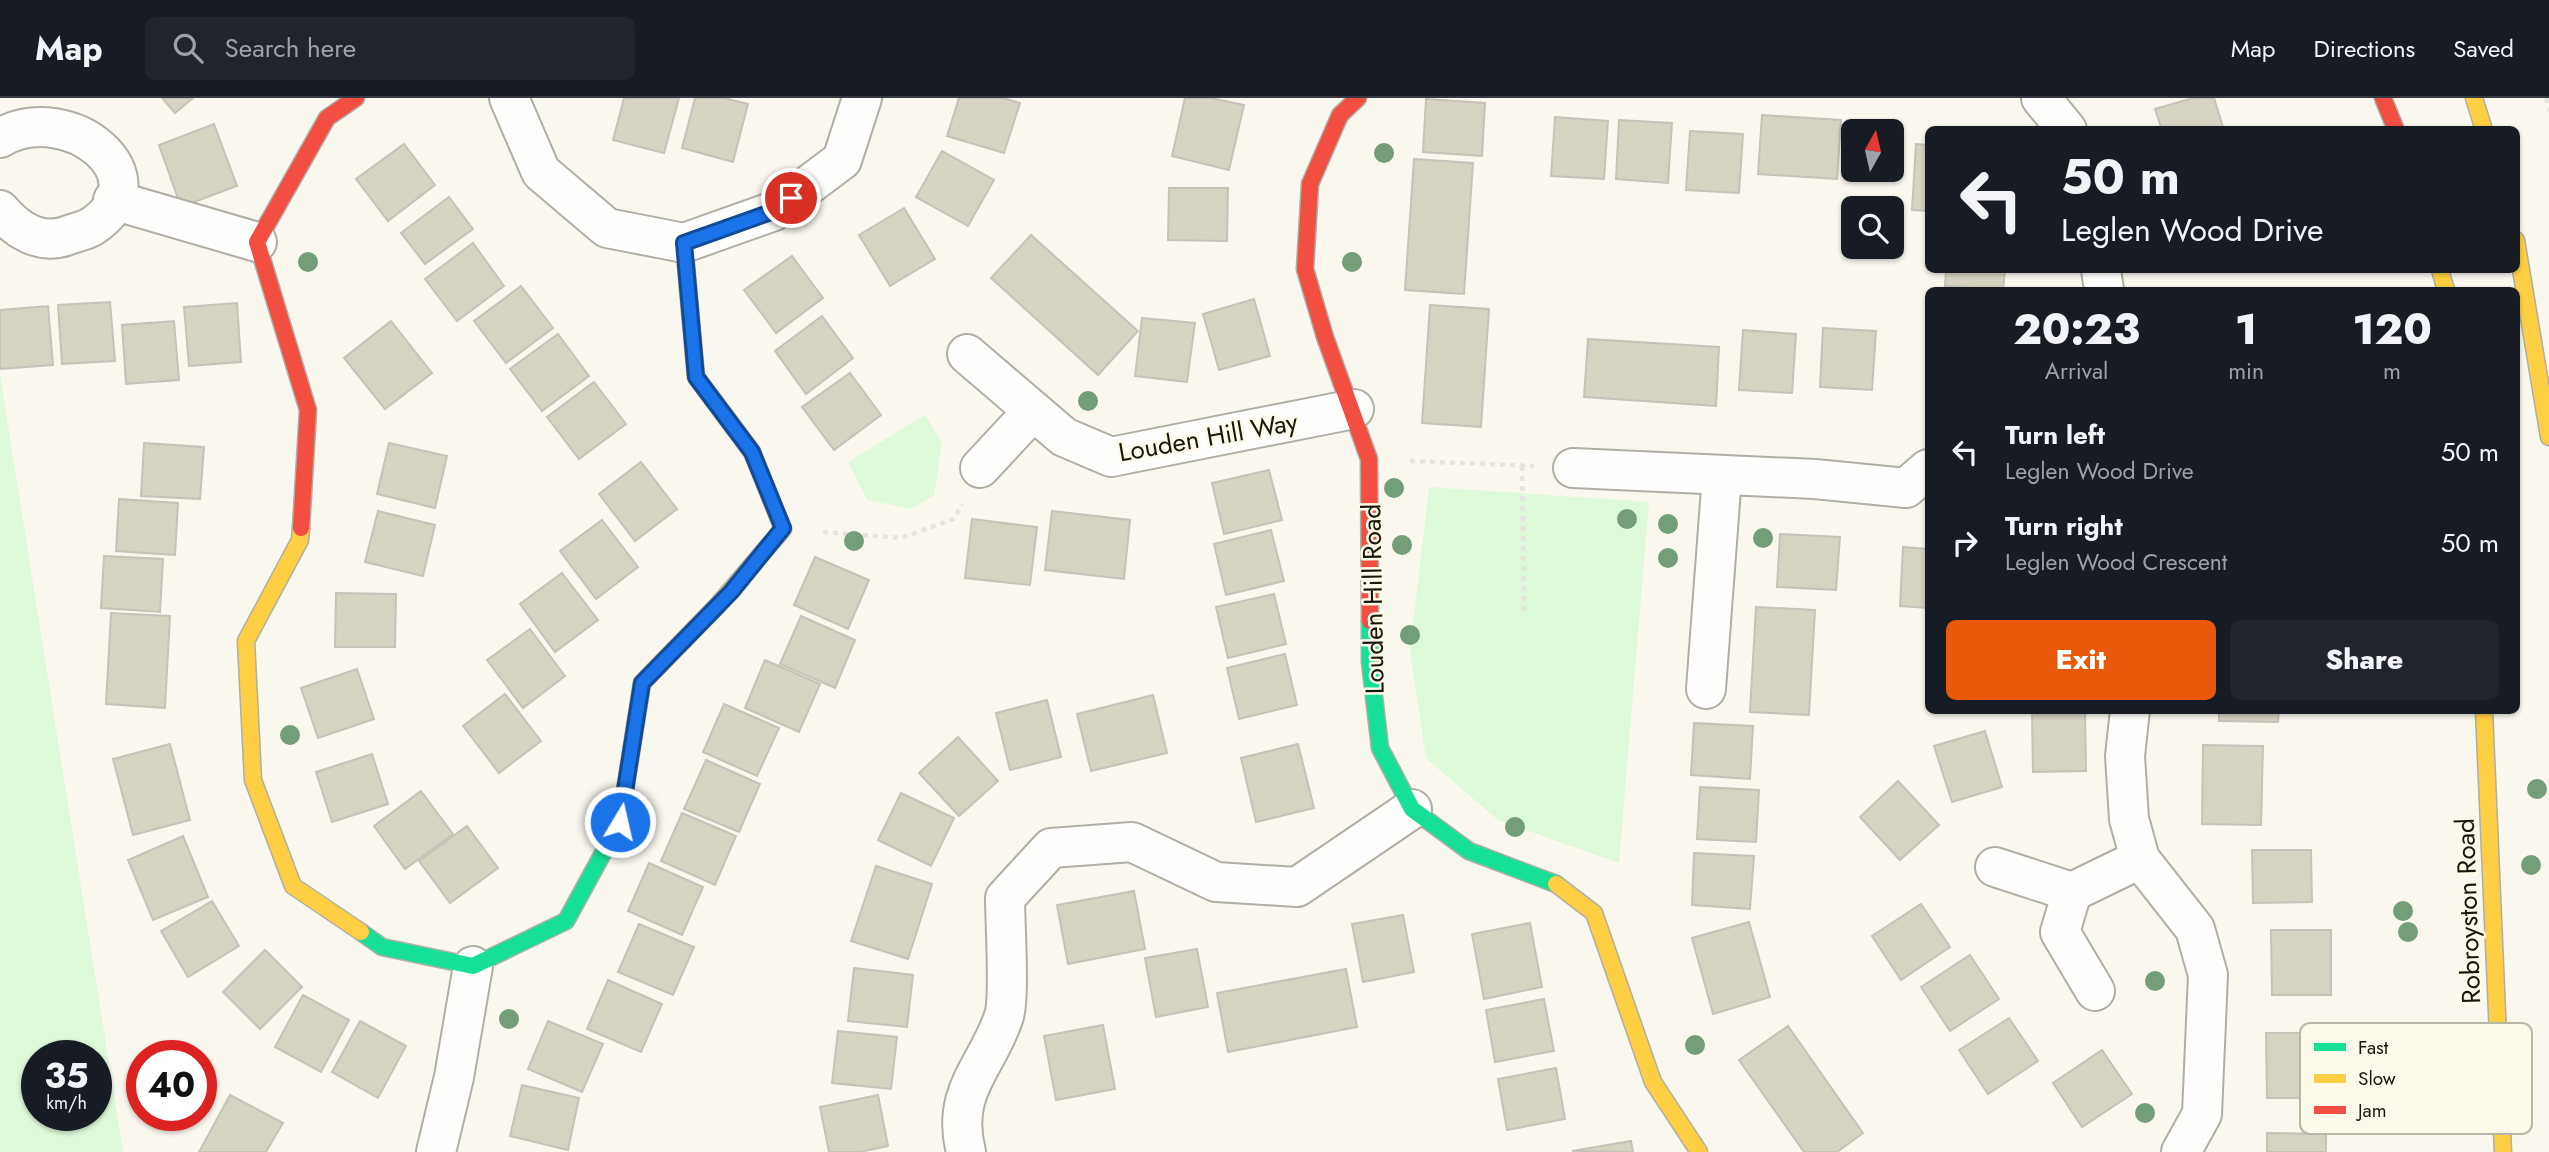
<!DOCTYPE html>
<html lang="en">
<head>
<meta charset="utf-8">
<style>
	:root { --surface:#171b24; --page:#20242c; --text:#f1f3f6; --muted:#9ea1a6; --line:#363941; --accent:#ea580c }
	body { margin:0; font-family:Jost,sans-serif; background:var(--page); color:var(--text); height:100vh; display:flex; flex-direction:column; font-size:26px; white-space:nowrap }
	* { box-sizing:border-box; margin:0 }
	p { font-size:23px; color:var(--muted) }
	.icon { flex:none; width:38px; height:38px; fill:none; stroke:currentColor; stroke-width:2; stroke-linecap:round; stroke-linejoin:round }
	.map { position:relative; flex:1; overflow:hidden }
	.side { position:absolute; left:1925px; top:189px; width:595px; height:427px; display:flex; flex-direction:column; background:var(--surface); border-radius:10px; box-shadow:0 2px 5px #0004 }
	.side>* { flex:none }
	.guide { position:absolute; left:1925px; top:28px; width:595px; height:147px; border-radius:10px; box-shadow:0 2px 5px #0004; background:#171b24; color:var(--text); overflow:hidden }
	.needle { width:46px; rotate:8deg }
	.controls { position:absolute; left:1841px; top:21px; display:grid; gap:14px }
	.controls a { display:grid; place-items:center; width:63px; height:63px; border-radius:10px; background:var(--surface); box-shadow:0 2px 5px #0004; font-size:35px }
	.speed { position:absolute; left:21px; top:942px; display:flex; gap:14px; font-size:35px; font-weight:700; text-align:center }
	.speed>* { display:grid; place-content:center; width:91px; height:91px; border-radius:50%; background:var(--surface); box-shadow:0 2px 5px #0004; line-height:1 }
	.speed small { font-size:18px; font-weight:400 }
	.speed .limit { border:10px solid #d22; background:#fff; color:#111 }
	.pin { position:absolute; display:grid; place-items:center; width:60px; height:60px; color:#fff; margin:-30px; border:4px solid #fff; border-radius:50%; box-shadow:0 2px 7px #0007 }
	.me { position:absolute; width:77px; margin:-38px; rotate:9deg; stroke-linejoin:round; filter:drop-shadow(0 0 5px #0008) }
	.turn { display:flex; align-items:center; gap:24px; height:147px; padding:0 21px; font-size:32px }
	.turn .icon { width:91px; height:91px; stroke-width:2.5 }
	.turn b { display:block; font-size:49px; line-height:60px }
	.eta { display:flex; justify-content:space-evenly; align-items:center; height:119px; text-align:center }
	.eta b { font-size:42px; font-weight:800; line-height:49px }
	.primary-button { display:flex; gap:14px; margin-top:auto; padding:14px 21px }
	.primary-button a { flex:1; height:80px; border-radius:10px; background:var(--accent); color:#fff; font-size:28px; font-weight:800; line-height:80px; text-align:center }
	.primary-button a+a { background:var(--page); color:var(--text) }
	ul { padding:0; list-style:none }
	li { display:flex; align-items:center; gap:21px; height:91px; padding:0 21px }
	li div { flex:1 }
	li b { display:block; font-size:26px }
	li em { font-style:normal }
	header { display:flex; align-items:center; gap:42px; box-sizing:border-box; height:98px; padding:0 35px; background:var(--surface); border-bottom:2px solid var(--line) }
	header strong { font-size:33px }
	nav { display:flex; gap:38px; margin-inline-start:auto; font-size:24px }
	.search { width:490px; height:63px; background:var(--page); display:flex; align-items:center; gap:18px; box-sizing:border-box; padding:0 24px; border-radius:10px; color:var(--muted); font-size:26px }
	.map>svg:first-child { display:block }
</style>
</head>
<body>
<header>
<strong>Map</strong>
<div class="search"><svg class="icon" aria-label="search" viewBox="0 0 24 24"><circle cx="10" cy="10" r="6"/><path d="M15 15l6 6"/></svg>Search here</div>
<nav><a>Map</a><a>Directions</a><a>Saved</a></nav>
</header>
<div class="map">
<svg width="2549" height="1054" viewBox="0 0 2549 1054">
	<rect width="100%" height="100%" fill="#f9f7ee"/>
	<!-- green -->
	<g fill="#def8da" fill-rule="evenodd">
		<path d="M0,277L123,1054H0ZM37,957H96V1017H37Z"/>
		<path d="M925,317L942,344L934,397L911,411L867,402L848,364Z"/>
		<path d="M1429,389L1649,404L1619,765L1498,722L1426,660L1410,553Z"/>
	</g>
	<!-- building -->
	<g fill="#d6d3c2" stroke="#c4c2b9" stroke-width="2">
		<path d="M162,0H193L175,15Z"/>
		<path d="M624,0H679L664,55L613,42Z"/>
		<path d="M695,0H724L748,6L733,64L682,50Z"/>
		<path d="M959,0H1003L1020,5L1004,55L947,38Z"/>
		<path d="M1185,0H1211L1244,7L1229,72L1172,58Z"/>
		<path d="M2193,0H2214L2224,32H2162L2155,11Z"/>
		<path d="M1426,1L1485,5L1482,58L1423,54Z"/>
		<path d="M1762,17L1841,22L1837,81L1758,76Z"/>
		<path d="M1555,19L1608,23L1604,81L1551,78Z"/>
		<path d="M1619,22L1672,25L1668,85L1616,81Z"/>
		<path d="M214,26L237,88L181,109L159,47Z"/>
		<path d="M1690,33L1743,36L1739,95L1686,92Z"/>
		<path d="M404,46L435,87L388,123L356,81Z"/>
		<path d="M1916,46L1928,47V113L1912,112Z"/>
		<path d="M942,53L994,82L968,128L916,99Z"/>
		<path d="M1414,61L1473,65L1464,196L1405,192Z"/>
		<path d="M1169,90H1228L1227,143L1168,142Z"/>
		<path d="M449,99L473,131L425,166L401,135Z"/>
		<path d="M904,110L935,161L890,188L859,137Z"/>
		<path d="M1031,137L1138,233L1098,277L991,180Z"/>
		<path d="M473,145L504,188L457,223L425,181Z"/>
		<path d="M792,158L823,200L776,235L744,192Z"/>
		<path d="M1946,172H2005L2003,192L1945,188Z"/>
		<path d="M521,188L553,230L506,265L474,223Z"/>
		<path d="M1254,201L1270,258L1219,272L1203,216Z"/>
		<path d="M110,204L115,263L62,266L58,207Z"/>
		<path d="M237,205L241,264L189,268L184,209Z"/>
		<path d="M1430,207L1489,211L1481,329L1422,325Z"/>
		<path d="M48,208L53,267L0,271V212Z"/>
		<path d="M822,218L853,260L806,296L775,253Z"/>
		<path d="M1142,220L1195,225L1187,284L1135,278Z"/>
		<path d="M174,223L179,282L126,286L122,227Z"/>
		<path d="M391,223L432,275L385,311L344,260Z"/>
		<path d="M1823,230L1876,233L1872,292L1820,289Z"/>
		<path d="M1743,232L1796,236L1792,295L1739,292Z"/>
		<path d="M558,236L589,278L542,313L510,271Z"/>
		<path d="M1588,241L1719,249L1716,308L1584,299Z"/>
		<path d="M850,275L881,317L834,352L802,309Z"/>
		<path d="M594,284L626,326L579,361L547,319Z"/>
		<path d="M144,345L204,349L200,401L141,398Z"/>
		<path d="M389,345L447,358L435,410L377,396Z"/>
		<path d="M641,364L677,411L635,443L599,396Z"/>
		<path d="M1269,372L1282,422L1224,436L1212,385Z"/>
		<path d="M119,401L178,405L175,457L116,453Z"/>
		<path d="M378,413L435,427L423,478L365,464Z"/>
		<path d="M1052,413L1130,422L1124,481L1045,472Z"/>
		<path d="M972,421L1037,429L1030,487L965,480Z"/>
		<path d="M602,422L638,469L596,501L560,453Z"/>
		<path d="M1271,432L1284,483L1226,497L1214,446Z"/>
		<path d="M1780,436L1840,439L1836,492L1777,489Z"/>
		<path d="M1903,449L1928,451V510L1900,508Z"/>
		<path d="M104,458L163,461L160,514L101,510Z"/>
		<path d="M815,459L869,482L848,531L794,507Z"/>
		<path d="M562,475L598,522L555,554L520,506Z"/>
		<path d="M336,495L396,496L395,549H335Z"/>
		<path d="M1274,496L1286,546L1228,560L1216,509Z"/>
		<path d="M1756,509L1815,512L1809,617L1750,614Z"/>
		<path d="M111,515L170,518L165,610L106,606Z"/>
		<path d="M801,518L855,542L835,590L780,566Z"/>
		<path d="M530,531L565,578L523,610L487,562Z"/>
		<path d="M1285,556L1297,607L1239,621L1227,570Z"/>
		<path d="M765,562L820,586L799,634L745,610Z"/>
		<path d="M357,571L374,621L318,640L301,590Z"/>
		<path d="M505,596L541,643L499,675L463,628Z"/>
		<path d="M1153,597L1167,655L1091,673L1077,616Z"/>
		<path d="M1047,602L1061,659L1010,672L996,615Z"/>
		<path d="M724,606L779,630L757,678L703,654Z"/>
		<path d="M2219,612H2279L2278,624L2219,623Z"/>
		<path d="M2085,614L2086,673L2033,674L2032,615Z"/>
		<path d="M1694,625L1753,628L1750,681L1691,677Z"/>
		<path d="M1985,633L2002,689L1952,704L1934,648Z"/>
		<path d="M958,639L998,683L959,718L919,675Z"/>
		<path d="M170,646L190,722L133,737L113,661Z"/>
		<path d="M1298,646L1314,710L1256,724L1241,660Z"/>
		<path d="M2203,647L2263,648L2261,727L2202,726Z"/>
		<path d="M372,656L388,706L332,724L316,674Z"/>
		<path d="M706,662L760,686L739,734L684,711Z"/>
		<path d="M1898,683L1939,727L1900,762L1860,719Z"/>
		<path d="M1700,689L1759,692L1756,744L1697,741Z"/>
		<path d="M421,693L453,736L405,771L374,728Z"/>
		<path d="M901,695L954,720L931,768L878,742Z"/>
		<path d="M682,715L736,738L715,787L661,763Z"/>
		<path d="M467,728L498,770L450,805L419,763Z"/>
		<path d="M183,738L208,799L153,822L128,762Z"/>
		<path d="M2252,752H2311L2312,804L2253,805Z"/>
		<path d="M1694,755L1754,758L1750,811L1692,807Z"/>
		<path d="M649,765L703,789L682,837L628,813Z"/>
		<path d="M876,768L932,786L908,861L851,843Z"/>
		<path d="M1134,793L1145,851L1068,866L1057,807Z"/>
		<path d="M212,803L239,848L188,879L161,833Z"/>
		<path d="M1921,806L1950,849L1901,882L1872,838Z"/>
		<path d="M1403,817L1414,874L1363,884L1352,826Z"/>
		<path d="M1749,824L1770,899L1713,916L1692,840Z"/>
		<path d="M1530,825L1542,889L1484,901L1472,836Z"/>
		<path d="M639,826L694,849L673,897L618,874Z"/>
		<path d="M2271,832H2331V897H2272Z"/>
		<path d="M1197,851L1208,909L1156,919L1145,860Z"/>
		<path d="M265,852L302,889L260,931L223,894Z"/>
		<path d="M1970,857L1999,901L1950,933L1921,889Z"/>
		<path d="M854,870L913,877L907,929L848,923Z"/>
		<path d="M1346,871L1357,929L1228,954L1217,895Z"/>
		<path d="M608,882L662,906L641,954L587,931Z"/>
		<path d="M303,897L349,922L321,974L275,949Z"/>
		<path d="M1544,901L1554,953L1495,964L1486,912Z"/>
		<path d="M2009,920L2038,963L1988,996L1959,952Z"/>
		<path d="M360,923L406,948L378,1000L332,974Z"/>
		<path d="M548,923L603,946L582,994L528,971Z"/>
		<path d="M1103,927L1115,991L1056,1002L1044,938Z"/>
		<path d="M1788,928L1863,1035L1837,1054H1804L1739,962Z"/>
		<path d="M838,933L897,939L891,991L832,985Z"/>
		<path d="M2266,935H2325L2326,1000H2267Z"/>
		<path d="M2102,952L2132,996L2082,1029L2053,985Z"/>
		<path d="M1556,970L1565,1021L1507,1032L1498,981Z"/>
		<path d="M522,987L579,1000L568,1052L510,1038Z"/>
		<path d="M230,997L283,1025L266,1054H199Z"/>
		<path d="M878,997L888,1048L860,1054H829L820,1009Z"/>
		<path d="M2267,1035L2326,1036V1054H2267Z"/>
		<path d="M1631,1043L1633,1054L1572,1053Z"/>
	</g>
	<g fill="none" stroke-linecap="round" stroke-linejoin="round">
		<defs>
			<g id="street">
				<path d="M509,0L541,74L607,130L684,145L774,113L842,62L862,0"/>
				<path d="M2041,0L2067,32"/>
				<path d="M0,40C69,0 167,80 91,129C84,133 73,135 66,138C39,147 16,131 0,112"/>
				<path d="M113,102L257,144"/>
				<path d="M2101,172L2104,192"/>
				<path d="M967,256L1064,339L1111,359L1354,311"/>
				<path d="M980,370L1033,313"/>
				<path d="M1573,370L1815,381L1906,390L1928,371"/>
				<path d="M1706,591L1722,377"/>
				<path d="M2130,612L2125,658L2129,721L2140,761L2195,831L2208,877L2202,1016L2181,1054"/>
				<path d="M1995,769L2072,794"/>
				<path d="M2095,893L2060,834L2072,794L2140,761"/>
				<path d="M436,1054L454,979L473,868"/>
				<path d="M966,1054C950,993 988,968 1004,918C1010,899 1005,825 1005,800L1051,750L1132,744L1216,784L1297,789L1412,711"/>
			</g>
			<g id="fast">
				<path d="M1370,523V564L1380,650L1412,711L1469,753L1556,786"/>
				<path d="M361,834L382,849L473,868L566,823L620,724L642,585L717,508"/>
			</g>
			<g id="slow">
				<path d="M2474,0L2484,32"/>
				<path d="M2516,142L2549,339"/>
				<path d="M684,145L696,279L752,354L783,431L717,508"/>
				<path d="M2440,172L2446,192"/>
				<path d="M301,430L300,442L246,543L253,682L293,788L361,834"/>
				<path d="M2484,612L2503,1054"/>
				<path d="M1556,786L1594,815L1653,984L1699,1054"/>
			</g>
			<g id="jam">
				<path d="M1358,0L1340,17L1310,86L1305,171L1325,239L1369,361L1370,523"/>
				<path d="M2383,0L2396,32"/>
				<path d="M301,430L308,312L257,144L327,20L356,0"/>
			</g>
		</defs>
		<!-- street casing -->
		<use href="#street" stroke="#b0aea5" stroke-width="42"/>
		<!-- fast casing -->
		<use href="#fast" stroke="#b0aea5" stroke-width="19"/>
		<!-- slow casing -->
		<use href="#slow" stroke="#b0aea5" stroke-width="19"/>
		<!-- jam casing -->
		<use href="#jam" stroke="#b0aea5" stroke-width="19"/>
		<!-- path -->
		<g stroke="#e4e3e0" stroke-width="4.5" stroke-dasharray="5 5" stroke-linecap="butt">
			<path d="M2546,0L2549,13"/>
			<path d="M1410,363L1534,368"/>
			<path d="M1522,368L1524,515"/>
			<path d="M823,434L901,440L954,421L962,406"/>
		</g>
		<!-- street -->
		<use href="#street" stroke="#fefefc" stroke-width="38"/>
		<!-- fast -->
		<use href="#fast" stroke="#16e098" stroke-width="16"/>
		<!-- slow -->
		<use href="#slow" stroke="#ffcf43" stroke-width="16"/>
		<!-- jam -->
		<use href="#jam" stroke="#f24e42" stroke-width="16"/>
	</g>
	<!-- trees -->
	<g fill="#739e79">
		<circle cx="1384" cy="55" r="10"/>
		<circle cx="308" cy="164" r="10"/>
		<circle cx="1352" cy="164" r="10"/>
		<circle cx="1088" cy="303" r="10"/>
		<circle cx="1394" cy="390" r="10"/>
		<circle cx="1627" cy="421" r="10"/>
		<circle cx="1668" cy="426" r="10"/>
		<circle cx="1763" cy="440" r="10"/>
		<circle cx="854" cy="443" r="10"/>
		<circle cx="1402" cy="447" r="10"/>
		<circle cx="1668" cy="460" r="10"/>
		<circle cx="1410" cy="537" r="10"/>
		<circle cx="290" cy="637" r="10"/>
		<circle cx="2537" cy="691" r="10"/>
		<circle cx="1515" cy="729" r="10"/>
		<circle cx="2531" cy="767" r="10"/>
		<circle cx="2403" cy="813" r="10"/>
		<circle cx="2408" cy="834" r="10"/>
		<circle cx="2155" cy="883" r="10"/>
		<circle cx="509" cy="921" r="10"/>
		<circle cx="1695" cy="947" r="10"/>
		<circle cx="2145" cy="1015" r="10"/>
	</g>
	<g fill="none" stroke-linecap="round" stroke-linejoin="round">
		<defs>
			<path id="route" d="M620,724L642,585L731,494L783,430L752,354L696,279L684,145L774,113L791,100"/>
		</defs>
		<!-- route casing -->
		<use href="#route" stroke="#114b97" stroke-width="18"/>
		<!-- route -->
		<use href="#route" stroke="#1a73e8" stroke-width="12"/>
	</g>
	<g text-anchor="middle" stroke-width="5" stroke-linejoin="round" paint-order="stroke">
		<!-- street labels -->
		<g font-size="26" fill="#19170c" stroke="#fefae9">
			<text transform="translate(1208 339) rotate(-10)" y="9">Louden Hill Way</text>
			<text transform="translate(1373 501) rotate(-91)" y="9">Louden Hill Road</text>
			<text transform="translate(2468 813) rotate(-92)" y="9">Robroyston Road</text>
		</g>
	</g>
	<!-- legend -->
	<rect x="2300" y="925" width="232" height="111" rx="10" fill="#fefae9" stroke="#b9b6a7" stroke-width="2"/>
	<rect x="2314" y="945" width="32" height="8" fill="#16e098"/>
	<rect x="2314" y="976" width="32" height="9" fill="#ffcf43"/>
	<rect x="2314" y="1008" width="32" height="8" fill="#f24e42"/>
	<g font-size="19" fill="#19170c">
		<text x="2358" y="956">Fast</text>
		<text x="2358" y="987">Slow</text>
		<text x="2358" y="1019">Jam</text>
	</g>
</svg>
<div class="controls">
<a><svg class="needle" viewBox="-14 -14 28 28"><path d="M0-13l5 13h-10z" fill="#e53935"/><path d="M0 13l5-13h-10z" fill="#9ea1a6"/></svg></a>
<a><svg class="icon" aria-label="search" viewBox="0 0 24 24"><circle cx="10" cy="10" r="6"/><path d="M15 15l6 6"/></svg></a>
</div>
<div class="speed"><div>35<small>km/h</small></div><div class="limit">40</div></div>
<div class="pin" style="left:791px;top:100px;background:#d93025"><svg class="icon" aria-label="arrive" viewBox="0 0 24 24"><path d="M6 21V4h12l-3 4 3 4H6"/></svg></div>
<svg class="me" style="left:620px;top:724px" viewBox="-20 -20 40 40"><circle r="17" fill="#1a73e8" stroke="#fff" stroke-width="3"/><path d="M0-11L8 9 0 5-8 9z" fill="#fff"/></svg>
<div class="guide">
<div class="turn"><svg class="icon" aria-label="left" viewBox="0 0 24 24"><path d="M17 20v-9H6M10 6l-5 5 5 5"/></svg><div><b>50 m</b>Leglen Wood Drive</div></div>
</div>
<section class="side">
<div class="eta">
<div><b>20:23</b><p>Arrival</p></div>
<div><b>1</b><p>min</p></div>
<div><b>120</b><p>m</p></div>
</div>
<ul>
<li><svg class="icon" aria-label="left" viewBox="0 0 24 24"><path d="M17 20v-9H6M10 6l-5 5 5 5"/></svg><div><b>Turn left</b><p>Leglen Wood Drive</p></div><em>50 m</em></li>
<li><svg class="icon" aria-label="right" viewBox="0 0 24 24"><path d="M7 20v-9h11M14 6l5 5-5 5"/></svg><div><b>Turn right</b><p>Leglen Wood Crescent</p></div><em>50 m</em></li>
</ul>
<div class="primary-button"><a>Exit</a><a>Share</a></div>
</section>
</div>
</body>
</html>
